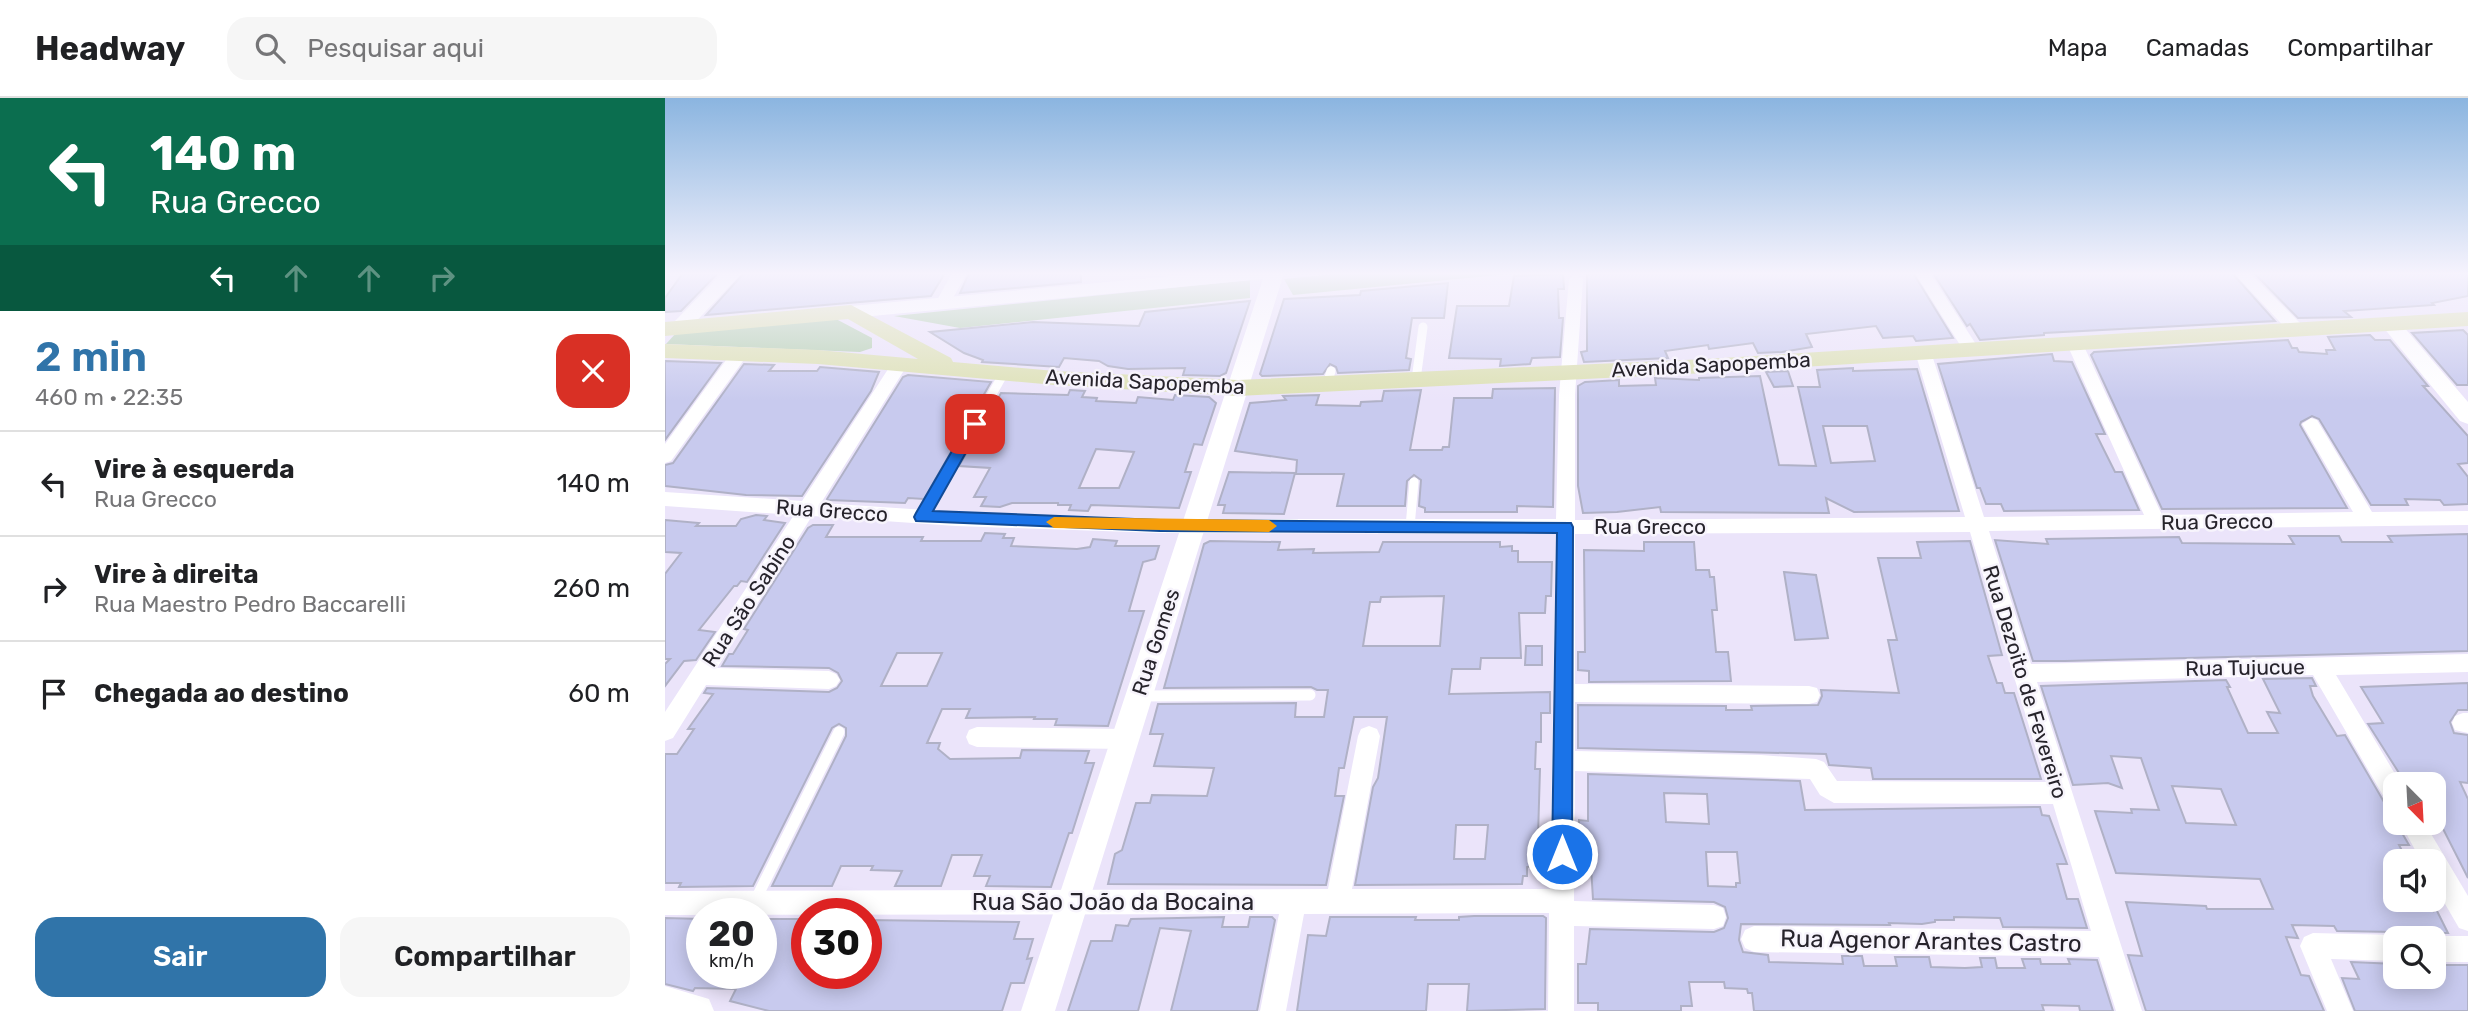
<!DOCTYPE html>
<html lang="pt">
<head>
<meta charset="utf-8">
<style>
	:root { --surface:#fff; --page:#f6f6f6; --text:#202124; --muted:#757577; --line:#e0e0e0; --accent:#3074a9 }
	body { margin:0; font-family:Rubik,sans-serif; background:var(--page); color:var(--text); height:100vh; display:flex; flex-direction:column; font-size:26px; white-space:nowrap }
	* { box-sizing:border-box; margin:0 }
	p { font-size:23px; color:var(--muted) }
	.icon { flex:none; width:38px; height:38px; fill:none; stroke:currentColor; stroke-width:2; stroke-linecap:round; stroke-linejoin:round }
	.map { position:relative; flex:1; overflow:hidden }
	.panel { display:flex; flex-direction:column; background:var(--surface); width:665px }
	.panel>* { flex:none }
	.top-card { background:#0b6e4f; color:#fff; overflow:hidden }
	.needle { width:46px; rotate:156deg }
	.buttons { position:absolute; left:1718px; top:674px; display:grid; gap:14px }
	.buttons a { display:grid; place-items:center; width:63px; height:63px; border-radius:14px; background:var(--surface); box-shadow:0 4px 18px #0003; font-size:35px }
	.speed { position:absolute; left:21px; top:800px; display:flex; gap:14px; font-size:35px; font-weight:700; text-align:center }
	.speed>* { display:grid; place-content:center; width:91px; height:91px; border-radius:50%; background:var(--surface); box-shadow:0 4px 18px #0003; line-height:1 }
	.speed small { font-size:18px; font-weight:400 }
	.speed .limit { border:10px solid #d22; background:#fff; color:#111 }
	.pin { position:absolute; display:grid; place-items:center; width:60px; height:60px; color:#fff; margin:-30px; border-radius:14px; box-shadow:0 4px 10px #0006 }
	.me { position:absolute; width:77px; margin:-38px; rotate:0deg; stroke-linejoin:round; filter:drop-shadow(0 0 5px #0008) }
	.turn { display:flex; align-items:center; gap:24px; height:147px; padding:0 35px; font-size:32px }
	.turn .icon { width:91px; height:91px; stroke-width:2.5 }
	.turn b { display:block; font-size:49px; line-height:60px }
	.lanes { display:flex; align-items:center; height:66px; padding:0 35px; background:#0003; justify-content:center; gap:35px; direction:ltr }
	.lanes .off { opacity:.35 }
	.round { display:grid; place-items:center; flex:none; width:74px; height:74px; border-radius:21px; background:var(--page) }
	.headline { display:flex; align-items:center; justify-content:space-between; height:119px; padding:0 35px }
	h1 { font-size:42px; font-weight:600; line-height:52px; color:var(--accent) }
	.button { display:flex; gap:14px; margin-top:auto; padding:14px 35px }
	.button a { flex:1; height:80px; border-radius:21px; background:var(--accent); color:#fff; font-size:28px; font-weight:600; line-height:80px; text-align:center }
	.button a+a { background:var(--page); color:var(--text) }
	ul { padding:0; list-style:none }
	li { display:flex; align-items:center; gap:21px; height:105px; padding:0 35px; border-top:2px solid var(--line) }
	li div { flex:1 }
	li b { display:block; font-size:26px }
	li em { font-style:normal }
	header { display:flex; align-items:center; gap:42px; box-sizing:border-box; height:98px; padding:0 35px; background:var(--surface); border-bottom:2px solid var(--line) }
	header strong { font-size:33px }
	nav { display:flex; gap:38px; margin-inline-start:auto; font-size:24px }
	.search { width:490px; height:63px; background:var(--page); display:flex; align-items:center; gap:18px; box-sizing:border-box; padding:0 24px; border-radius:21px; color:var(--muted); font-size:26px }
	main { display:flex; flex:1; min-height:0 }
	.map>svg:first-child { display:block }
</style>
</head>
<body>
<header>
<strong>Headway</strong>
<div class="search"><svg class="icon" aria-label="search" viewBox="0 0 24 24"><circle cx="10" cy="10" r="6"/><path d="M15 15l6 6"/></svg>Pesquisar aqui</div>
<nav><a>Mapa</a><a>Camadas</a><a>Compartilhar</a></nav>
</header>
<main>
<section class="panel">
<div class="top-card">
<div class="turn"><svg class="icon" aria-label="left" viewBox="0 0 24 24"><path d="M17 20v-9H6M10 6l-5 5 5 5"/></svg><div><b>140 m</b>Rua Grecco</div></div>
<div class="lanes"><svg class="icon" aria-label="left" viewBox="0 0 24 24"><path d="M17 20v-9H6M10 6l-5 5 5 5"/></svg><svg class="icon off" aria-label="ahead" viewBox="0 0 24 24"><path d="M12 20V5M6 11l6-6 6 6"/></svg><svg class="icon off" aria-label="ahead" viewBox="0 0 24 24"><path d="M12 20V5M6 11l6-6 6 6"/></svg><svg class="icon off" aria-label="right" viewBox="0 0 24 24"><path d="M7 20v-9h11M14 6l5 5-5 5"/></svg></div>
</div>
<div class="headline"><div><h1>2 min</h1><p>460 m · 22:35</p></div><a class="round" style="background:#d93025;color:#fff"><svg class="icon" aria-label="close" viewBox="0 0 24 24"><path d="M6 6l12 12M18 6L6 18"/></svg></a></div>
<ul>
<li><svg class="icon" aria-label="left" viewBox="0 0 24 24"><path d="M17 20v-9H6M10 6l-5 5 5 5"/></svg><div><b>Vire à esquerda</b><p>Rua Grecco</p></div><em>140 m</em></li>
<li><svg class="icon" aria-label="right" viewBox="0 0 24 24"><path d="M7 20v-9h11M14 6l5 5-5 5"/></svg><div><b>Vire à direita</b><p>Rua Maestro Pedro Baccarelli</p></div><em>260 m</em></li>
<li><svg class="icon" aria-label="arrive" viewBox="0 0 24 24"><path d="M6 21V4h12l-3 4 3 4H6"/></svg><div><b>Chegada ao destino</b></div><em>60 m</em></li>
</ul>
<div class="button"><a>Sair</a><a>Compartilhar</a></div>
</section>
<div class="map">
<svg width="1803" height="913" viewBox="0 0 1803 913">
	<rect width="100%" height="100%" fill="#ebe4fa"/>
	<!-- green -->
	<g fill="#b6d0b3">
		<path d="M681,175H854L628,197L619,181Z"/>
		<path d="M585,182V200L295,230L229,218Z"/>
		<path d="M171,221L207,240V250L195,254L1,246L11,235Z"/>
	</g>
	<!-- building -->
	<g fill="#c8caee" stroke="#b0b1c6" stroke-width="2" fill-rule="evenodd">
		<path d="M18,175H53L16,213L0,214V200Z"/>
		<path d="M79,175H280L266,198L41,217Z"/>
		<path d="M304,175H416V184L295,195Z"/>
		<path d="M922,175H1248L1288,240L1251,243L1248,238L1218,240L1211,228L1141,236L1147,249L1117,254L1093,255L1088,245L1044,251L1043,247L1000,253L1003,260L919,264L916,254L922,253Z"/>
		<path d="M1268,175H1567L1610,223L1379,235V237L1315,242L1305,226L1302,228Z"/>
		<path d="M1589,175H1803V198L1767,205L1769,207L1679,213L1686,219L1633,220Z"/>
		<path d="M898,176L899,191H893L894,220H898L895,259L867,260L865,266L835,268L836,261L784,260L792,208H844L849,178Z"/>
		<path d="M783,185L779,220H747L741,260L746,261L744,272L673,275L671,269L665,266L658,276L597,278L595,276L619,201L695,197L696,193Z"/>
		<path d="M585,203L561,275L555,278L518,277L520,270L463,271L443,268L434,263L399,260L394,269L317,264L318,262L299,255L265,234L368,224L474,228L480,214Z"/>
		<path d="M1798,232L1803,237V287H1792L1747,235Z"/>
		<path d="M1705,237L1710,242H1725L1763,288H1758L1803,338V365L1793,366L1803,379V406L1779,407L1775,402L1740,401L1743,407H1706L1654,321L1647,318L1636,324L1635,327L1682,410L1497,411L1426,257L1429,254L1623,242L1627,250H1632L1634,254L1662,256L1661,252H1670L1663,239Z"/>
		<path d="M1387,256L1389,263L1407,264L1440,336H1431L1450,374H1457L1474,412L1339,413L1336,406H1321L1315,390H1312L1273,266Z"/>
		<path d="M0,263L56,265L0,342Z"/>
		<path d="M79,266L109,267L104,273H152L155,269L214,274L206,293L137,398L81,397L0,388V367L8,365Z"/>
		<path d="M1188,270V273L1252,271L1294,413L1189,414L1161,400L1164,415L996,414L995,409L952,414L918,415L913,388V288L920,284L954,282V288L991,287L990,280L1034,282V280L1095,278L1114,367L1151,368L1133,289H1155L1152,272ZM1158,328H1202L1210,363L1166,365Z"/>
		<path d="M1123,273L1128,288L1109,289L1101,274Z"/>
		<path d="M243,277L326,284L259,401L243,400L240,405L163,402L162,401L238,279Z"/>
		<path d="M890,290L888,409L852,408V414H760V410L754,408L756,382L749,377L742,383L740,408H672L679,376H631L632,362L570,353L585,305L621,302L618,298L654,297L651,307L695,308L696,304L717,303L719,293L756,292L745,352H777L778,349H784L789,300H827L828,291Z"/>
		<path d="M405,292L420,293L417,299L432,300L431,303L471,305L473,299L508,302L510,297L544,299L551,305L537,347L529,346L520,374H526L514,410L426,407L423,413L404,412L406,407H393V405H347L335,409L316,408L321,399H309L325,370L294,368L336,295L403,297ZM431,351L469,354L454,390H414Z"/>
		<path d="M564,374L630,375L619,416L558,415L560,407H553Z"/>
		<path d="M91,417L102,418L99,422L120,425L82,484L76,483L72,488H69L34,532L50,534L31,562L19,563L0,588V566L5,561H0V476L16,455L0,454V422L34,425L31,428H71L76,421Z"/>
		<path d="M148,427H168L161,439H258L256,443H316L320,435L340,436L338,440H349L346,448L412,451L425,449L428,441L452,443L450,448H494L490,461L478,464L464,513H479L443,628L390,627L392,621H369L370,619L301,620L305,611H277L262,645H275L273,651L285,661L355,660L357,652L424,653L420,665H429L407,735H404L386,789L321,788L325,778H309L317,757H287L276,788H230L237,773L206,772L208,768H176L167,788H107L181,638V630L174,626L167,630L88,788L14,789L16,785H0V656H12L29,631H23L48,596L39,595L42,590L164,594L172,590L177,583L173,575L164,570L57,568L64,556H68L83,532L79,531L143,430ZM232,555H277L262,588H216Z"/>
		<path d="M1803,436V553L1400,563H1368L1330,442L1383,446L1381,441L1514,439L1517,445L1629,446L1624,438H1674L1677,444H1727L1723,438Z"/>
		<path d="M545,443L615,444L613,452L649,451L648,455L714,454L718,444H835V449L847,448V453H853V464H887L886,498H881L880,515H854L856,560H816L815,571H787L784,596L885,594V615H876V644H871L870,671H875L873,738H883L882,761H870L869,768L862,769V778H858L857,786L690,787L708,689L713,680L722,619H689L679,670H674L670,698H679L661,787L443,786L450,756L457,752L471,705H485L487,697L542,698L549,670L489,668L498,636H485L493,606L631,605L630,619H659L663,592H652L646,589L499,590L539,446ZM779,498L775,548H698L705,504H715L716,499ZM791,727H823L820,761H789Z"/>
		<path d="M1305,443L1337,557L1323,558L1332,585H1337L1340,595H1349L1376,681H1208L1206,670L1164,667L1161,656L913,650V607L1061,608V612H1087L1086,608L1153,607L1157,598L1156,592L1234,595L1223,542H1232L1213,460H1256L1252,444Z"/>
		<path d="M979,444H1029L1031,472H1044L1045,479H1049L1052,512H1047L1051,554H1063L1066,583L924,584V573L913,572V554H920L919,452L979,453Z"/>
		<path d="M1119,474L1151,477L1163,540L1130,542Z"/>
		<path d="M861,548H877V567H860Z"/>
		<path d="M1647,580L1651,588H1645L1648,598L1672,638L1680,637L1744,747H1734L1742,762H1731V802H1763L1769,814V807L1783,835H1769L1763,840H1739L1731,834L1672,833L1669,828L1627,827L1633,840L1621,839L1636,877L1644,878L1659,913H1481L1463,857L1477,858L1461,804L1541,808L1542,811H1608L1595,781L1451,775L1430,713L1467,715L1466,711L1494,712L1476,660L1446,658L1457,690L1443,685L1408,687L1376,588L1561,582L1565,589H1562L1583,635H1613L1602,614L1615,615L1598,581ZM1507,688L1556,691L1571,727L1521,725Z"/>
		<path d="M1803,585V612H1793L1785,624L1789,635L1803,637V685L1795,684L1803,701V780L1769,713V686H1741L1703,626L1718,625L1696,589Z"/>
		<path d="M923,676L1135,683L1140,712L1375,709L1377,717L1384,718L1402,766H1392L1402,801H1413L1422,830L1338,829L1335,820L1289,819V822H1270V824L1257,826L1224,825L1225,827L1076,826L1074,842L1078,854L1103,857L1104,864L1178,866L1177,858H1197L1199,868H1232L1230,859H1264L1266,869L1300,870L1317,869L1315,860H1330L1332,870H1360L1357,861H1375L1376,866H1405L1403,861L1432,862L1448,913H1415L1414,908L1377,907L1379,913H1089L1087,895H1083L1082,891L1060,890L1059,884H1024L1027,908H1016V913H933V905H913V866H921L925,831L1049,834L1059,830L1063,820L1060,809L1049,804L928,801L925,752L914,751V722L923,723ZM999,695L1042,696L1044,726L1001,724ZM1041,754H1072L1075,785H1071V789L1043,788Z"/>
		<path d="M809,818H878L881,820L880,911L802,913L804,886H763L761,913H632L643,837L661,838L665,819H751L750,822H794V819Z"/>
		<path d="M559,819L557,829H583L585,819H607L610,822L592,913H506L526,833L495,830L473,913H403L426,843H447L451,827L463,828L466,821Z"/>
		<path d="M0,820L37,821V875H96V821H142V875H201V822L354,824L349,841H368L362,861L367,860L359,885H346L337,913H104L65,903L71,891L30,890L28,893L0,886Z"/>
		<path d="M1686,864L1731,866V878H1769V867H1803V913H1690L1677,880L1694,881Z"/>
	</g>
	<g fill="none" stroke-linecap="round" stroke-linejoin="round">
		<!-- service-far1 -->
		<g stroke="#fff" stroke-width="9">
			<path d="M751,282L758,229"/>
			<path d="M662,287L666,273"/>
			<path d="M257,419L339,275"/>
			<path d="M745,429L749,384"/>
		</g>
		<!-- service -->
		<g stroke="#fff" stroke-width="11">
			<path d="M477,598L645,597"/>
			<path d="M90,803L174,634"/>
		</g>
		<!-- minor -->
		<g fill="#fff" fill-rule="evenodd">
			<path d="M287,175H302L284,207H274L271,204Z"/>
			<path d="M1250,175H1265L1314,251L1312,255H1300Z"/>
			<path d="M1569,175H1585L1637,227L1639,231L1637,235H1625Z"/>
			<path d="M911,176L918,181L910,297V422L1300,419L1250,254L1258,249L1266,254L1319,419L1479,417L1401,244L1409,239L1417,244L1497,417L1688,414L1637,326L1646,320L1652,322L1707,414L1803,413V427L1324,433L1366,566L1803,556V574L1671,577L1736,686H1731V709L1723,706L1648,577L1372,584L1477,913H1451L1434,859L1089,854L1080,850L1076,841L1080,832L1089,828L1426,833L1388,706L1169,705L1155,697L1145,681L910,673L909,803L1049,807L1058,810L1061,819L1058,828L1049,831L909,828V913H883L884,815L639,816L621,913H595L614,816L0,817V793L663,791L693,638L696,631L704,628L712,631L715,638L687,791H885L891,436L495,435L291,428L147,418L52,570L164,573L171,576L175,582L171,588L164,591L41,587L8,640L0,643V614L129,417L0,408V394L137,403L229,262L235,261L243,266L156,405L291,414L495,421H891L894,297L904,181ZM1305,434L1381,684L1172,683L1159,664L1151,661L1096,657L910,653V604L1144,606L1152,604L1155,597L1152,590L1144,588L910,586V436Z"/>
			<path d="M75,250L81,251L83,255L81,259L6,363L0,365V346L69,251Z"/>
			<path d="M1798,615H1803V635L1790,632L1787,625L1790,618Z"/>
			<path d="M312,629L461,631L469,634L472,641L469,648L461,651L312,649L304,646L301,639L304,632Z"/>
			<path d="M1735,724H1759L1803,798V833L1794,830L1769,787V763H1756Z"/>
			<path d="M1648,835L1731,837L1737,840H1731V863L1666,861L1688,913H1662L1635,848L1639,839Z"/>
			<path d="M1769,838H1803V864H1769V840H1765Z"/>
		</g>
		<!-- tertiary -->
		<g fill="#fff" fill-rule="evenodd">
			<path d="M57,175H77L21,234H7L4,230L7,226Z"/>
			<path d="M540,175H619L390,913H356L598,181L186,220L179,218L176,214L179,210L186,208Z"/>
			<path d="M1725,219L1732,221L1803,304V326L1795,323L1718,229L1715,225L1718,221Z"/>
			<path d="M0,888L44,901L49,913H0Z"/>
		</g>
		<!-- secondary -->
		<path fill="#dde1b5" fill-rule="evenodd" d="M186,207L286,260L288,264L390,273L573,282L1041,261L1803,214V228L1041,275L573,298L390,287L153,266L0,260V246L153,252L253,261L183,221L0,238V224Z"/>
	</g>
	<!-- sky -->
	<linearGradient id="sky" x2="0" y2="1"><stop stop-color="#8bb5e0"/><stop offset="0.58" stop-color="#f6f3fd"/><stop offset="1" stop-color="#f6f3fd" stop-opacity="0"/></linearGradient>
	<rect width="1803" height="303" fill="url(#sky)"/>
	<!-- route -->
	<path fill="#1a73e8" stroke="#114b97" stroke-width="2" d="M310,321L317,326L268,413L495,422L906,425L908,429L907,756L904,763L897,766L890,763L887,756L892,435L495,433L251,423L249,419L251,415L305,322Z"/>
	<!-- slow -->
	<path fill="#f59e0b" d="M389,419L604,422L612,428L604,434L389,430L381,424Z"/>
	<g text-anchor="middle" stroke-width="5" stroke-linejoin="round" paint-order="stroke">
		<!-- street labels -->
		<g font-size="21" fill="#26232b" stroke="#f7f4fc">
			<text transform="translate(1046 267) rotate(-3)" y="7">Avenida Sapopemba</text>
			<text transform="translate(480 284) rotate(3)" y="7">Avenida Sapopemba</text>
			<text transform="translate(167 413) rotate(4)" y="7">Rua Grecco</text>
			<text transform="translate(1552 424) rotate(-1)" y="7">Rua Grecco</text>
			<text x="985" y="436">Rua Grecco</text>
			<text transform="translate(84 503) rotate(-57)" y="7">Rua São Sabino</text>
			<text transform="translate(491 544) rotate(-72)" y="7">Rua Gomes</text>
			<text transform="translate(1580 570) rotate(-1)" y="7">Rua Tujucue</text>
			<text transform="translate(1360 584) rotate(73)" y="7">Rua Dezoito de Fevereiro</text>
		</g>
		<!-- near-street labels -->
		<g font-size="24" fill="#26232b" stroke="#f7f4fc">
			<text x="448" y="812">Rua São João da Bocaina</text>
			<text transform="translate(1266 843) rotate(1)" y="8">Rua Agenor Arantes Castro</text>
		</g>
	</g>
</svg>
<div class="buttons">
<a><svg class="needle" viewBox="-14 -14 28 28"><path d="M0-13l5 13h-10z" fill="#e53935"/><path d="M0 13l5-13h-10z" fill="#757577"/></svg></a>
<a><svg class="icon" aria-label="sound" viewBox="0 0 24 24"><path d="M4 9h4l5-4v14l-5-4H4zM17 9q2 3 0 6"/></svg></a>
<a><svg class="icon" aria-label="search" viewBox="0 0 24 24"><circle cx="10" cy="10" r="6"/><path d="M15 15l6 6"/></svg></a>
</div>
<div class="speed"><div>20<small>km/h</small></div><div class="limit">30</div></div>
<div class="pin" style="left:310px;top:326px;background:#d93025"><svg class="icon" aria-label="arrive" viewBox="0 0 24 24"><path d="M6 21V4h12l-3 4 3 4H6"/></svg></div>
<svg class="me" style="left:897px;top:756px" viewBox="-20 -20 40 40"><circle r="17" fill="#1a73e8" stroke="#fff" stroke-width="3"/><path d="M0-11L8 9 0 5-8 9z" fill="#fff"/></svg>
</div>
</main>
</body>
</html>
